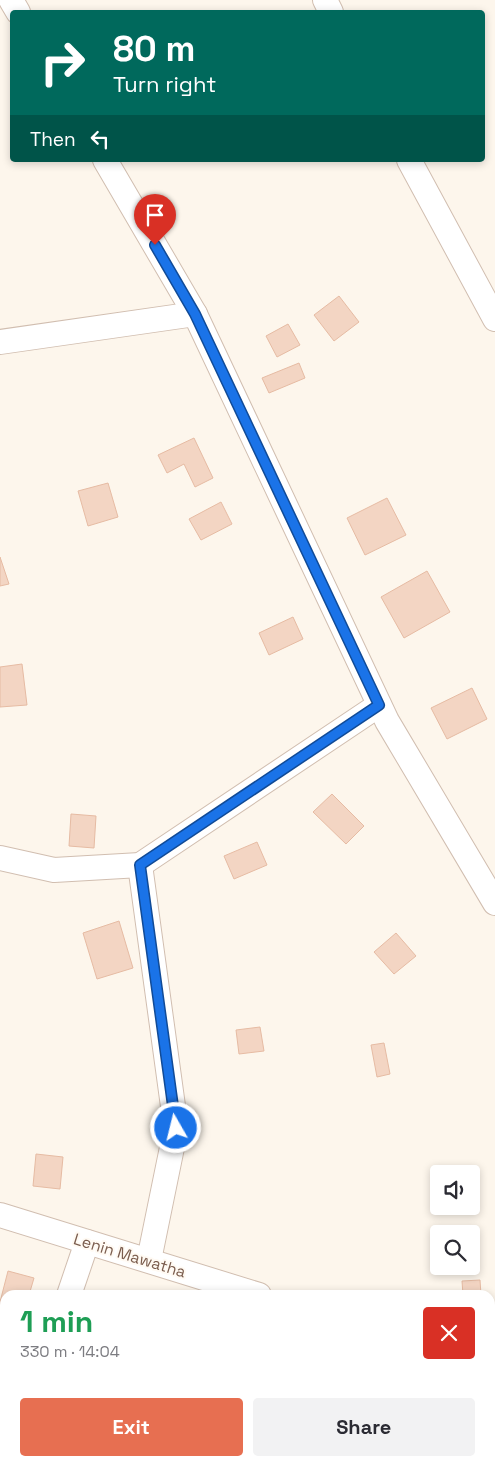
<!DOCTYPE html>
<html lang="en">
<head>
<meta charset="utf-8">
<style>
	:root { --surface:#fff; --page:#f2f2f3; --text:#2b2b33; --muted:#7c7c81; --accent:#e76f51 }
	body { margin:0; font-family:"Space Grotesk",sans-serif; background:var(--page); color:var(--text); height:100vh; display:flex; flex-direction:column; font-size:19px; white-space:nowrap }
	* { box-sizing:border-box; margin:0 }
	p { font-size:16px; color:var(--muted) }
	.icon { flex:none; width:28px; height:28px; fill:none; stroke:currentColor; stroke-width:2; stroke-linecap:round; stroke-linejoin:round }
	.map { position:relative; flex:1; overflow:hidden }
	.panel { position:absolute; left:0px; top:1290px; width:495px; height:176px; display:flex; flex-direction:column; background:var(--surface); border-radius:15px 15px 0 0; box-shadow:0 2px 8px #0003 }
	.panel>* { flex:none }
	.banner { position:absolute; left:10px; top:10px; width:475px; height:152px; border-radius:5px; box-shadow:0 2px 8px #0003; background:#00695c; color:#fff; overflow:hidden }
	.controls { position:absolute; left:430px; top:1165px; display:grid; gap:10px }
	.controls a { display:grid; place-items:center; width:50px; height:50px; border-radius:5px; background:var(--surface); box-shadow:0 2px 8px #0003; font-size:25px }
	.pin { position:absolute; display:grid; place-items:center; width:42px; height:42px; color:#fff; margin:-51px -21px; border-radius:50% 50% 50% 0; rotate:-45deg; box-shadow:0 0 5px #0007 }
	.pin .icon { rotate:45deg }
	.me { position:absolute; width:55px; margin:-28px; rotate:352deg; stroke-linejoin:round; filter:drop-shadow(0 0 4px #0008) }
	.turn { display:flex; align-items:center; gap:18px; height:105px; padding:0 20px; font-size:22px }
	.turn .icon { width:65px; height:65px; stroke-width:2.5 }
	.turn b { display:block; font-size:35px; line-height:42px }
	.then { display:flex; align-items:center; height:48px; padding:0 20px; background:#0003; gap:10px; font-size:19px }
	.round { display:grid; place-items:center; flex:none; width:52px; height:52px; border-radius:5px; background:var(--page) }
	.overview { display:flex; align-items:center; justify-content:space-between; height:85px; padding:0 20px }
	h1 { font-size:30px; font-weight:700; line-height:38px; color:#1e9e55 }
	.primary-button { display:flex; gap:10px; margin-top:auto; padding:10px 20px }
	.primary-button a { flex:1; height:58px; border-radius:5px; background:var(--accent); color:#fff; font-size:20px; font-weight:700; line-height:58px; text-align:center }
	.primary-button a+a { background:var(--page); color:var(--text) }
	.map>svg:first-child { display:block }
</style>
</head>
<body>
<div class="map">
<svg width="495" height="1466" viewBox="0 0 495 1466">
	<rect width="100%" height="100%" fill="#fdf6ec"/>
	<!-- building -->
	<g fill="#f3d5c3" stroke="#e6bba3">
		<path d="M339,296L359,322L334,341L314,315Z"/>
		<path d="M288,324L300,345L277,357L266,336Z"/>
		<path d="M299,363L305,378L269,393L262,378Z"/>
		<path d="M194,438L213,478L195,487L184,464L167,473L158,455Z"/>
		<path d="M108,483L118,517L88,526L78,491Z"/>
		<path d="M387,498L406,535L365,555L347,518Z"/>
		<path d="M221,502L232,524L201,540L189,519Z"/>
		<path d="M0,557L9,584L0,586Z"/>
		<path d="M427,571L450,612L404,638L381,597Z"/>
		<path d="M293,617L303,639L269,655L259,633Z"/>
		<path d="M22,664L27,705L0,707V667Z"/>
		<path d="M472,688L487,719L447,739L431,708Z"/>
		<path d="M332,794L364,826L346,844L313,812Z"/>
		<path d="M71,814L96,816L94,848L69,846Z"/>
		<path d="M257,842L267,865L234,879L224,856Z"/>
		<path d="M119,921L133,968L97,979L83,933Z"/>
		<path d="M396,933L416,956L394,974L374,952Z"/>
		<path d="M260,1027L264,1051L239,1054L236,1030Z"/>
		<path d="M384,1043L390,1074L377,1077L371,1045Z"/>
		<path d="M36,1154L63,1157L60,1189L33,1186Z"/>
		<path d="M8,1271L34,1278L29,1295H5V1329L0,1327V1302Z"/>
		<path d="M480,1280L481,1295H463L462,1281Z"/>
	</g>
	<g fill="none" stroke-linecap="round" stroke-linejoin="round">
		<defs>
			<g id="minor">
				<path d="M11,0L18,12"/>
				<path d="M325,0L331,12"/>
				<path d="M105,160L195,314L387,721L495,903"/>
				<path d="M409,160L495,319"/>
				<path d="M0,342L195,314"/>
				<path d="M0,858L54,870L140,865L379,705"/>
				<path d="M140,865L176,1128L149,1260"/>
				<path d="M0,1215L259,1295"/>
				<path d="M69,1295L87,1242"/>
				<path d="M490,1371L495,1372"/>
				<path d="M11,1466L13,1461"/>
			</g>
		</defs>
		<!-- minor casing -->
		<use href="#minor" stroke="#d1beb0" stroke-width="26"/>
		<!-- minor -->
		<use href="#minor" stroke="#fff" stroke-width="24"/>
	</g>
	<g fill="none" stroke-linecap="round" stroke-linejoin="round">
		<defs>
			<path id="route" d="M155,245L195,314L379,705L140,865L176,1128"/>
		</defs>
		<!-- route casing -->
		<use href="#route" stroke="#114b97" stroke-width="12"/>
		<!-- route -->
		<use href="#route" stroke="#1a73e8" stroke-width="9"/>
	</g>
	<g text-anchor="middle" stroke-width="4" stroke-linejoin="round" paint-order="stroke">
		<!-- street labels -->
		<g font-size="16" fill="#7a5c4d" stroke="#fffaf3">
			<text transform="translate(130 1255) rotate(17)" y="6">Lenin Mawatha</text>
		</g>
	</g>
</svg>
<div class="controls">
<a><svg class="icon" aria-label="sound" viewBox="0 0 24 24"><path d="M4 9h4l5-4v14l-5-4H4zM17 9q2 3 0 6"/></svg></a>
<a><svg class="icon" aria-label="search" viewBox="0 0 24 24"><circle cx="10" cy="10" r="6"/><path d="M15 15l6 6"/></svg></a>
</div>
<div class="pin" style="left:155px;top:245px;background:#d93025"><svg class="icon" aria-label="arrive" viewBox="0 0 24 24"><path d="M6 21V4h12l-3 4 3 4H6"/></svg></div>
<svg class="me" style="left:176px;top:1128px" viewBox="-20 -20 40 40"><circle r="17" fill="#1a73e8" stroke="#fff" stroke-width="3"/><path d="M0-11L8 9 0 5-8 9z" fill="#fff"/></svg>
<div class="banner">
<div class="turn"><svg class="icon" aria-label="right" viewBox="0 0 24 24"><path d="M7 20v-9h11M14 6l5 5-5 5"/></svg><div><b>80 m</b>Turn right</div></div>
<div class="then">Then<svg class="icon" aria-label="left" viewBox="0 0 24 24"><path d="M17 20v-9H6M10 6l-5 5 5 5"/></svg></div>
</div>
<section class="panel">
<div class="overview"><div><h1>1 min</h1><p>330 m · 14:04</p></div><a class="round" style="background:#d93025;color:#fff"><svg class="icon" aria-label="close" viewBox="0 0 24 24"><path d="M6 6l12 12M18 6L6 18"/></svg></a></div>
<div class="primary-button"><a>Exit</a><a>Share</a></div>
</section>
</div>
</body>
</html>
